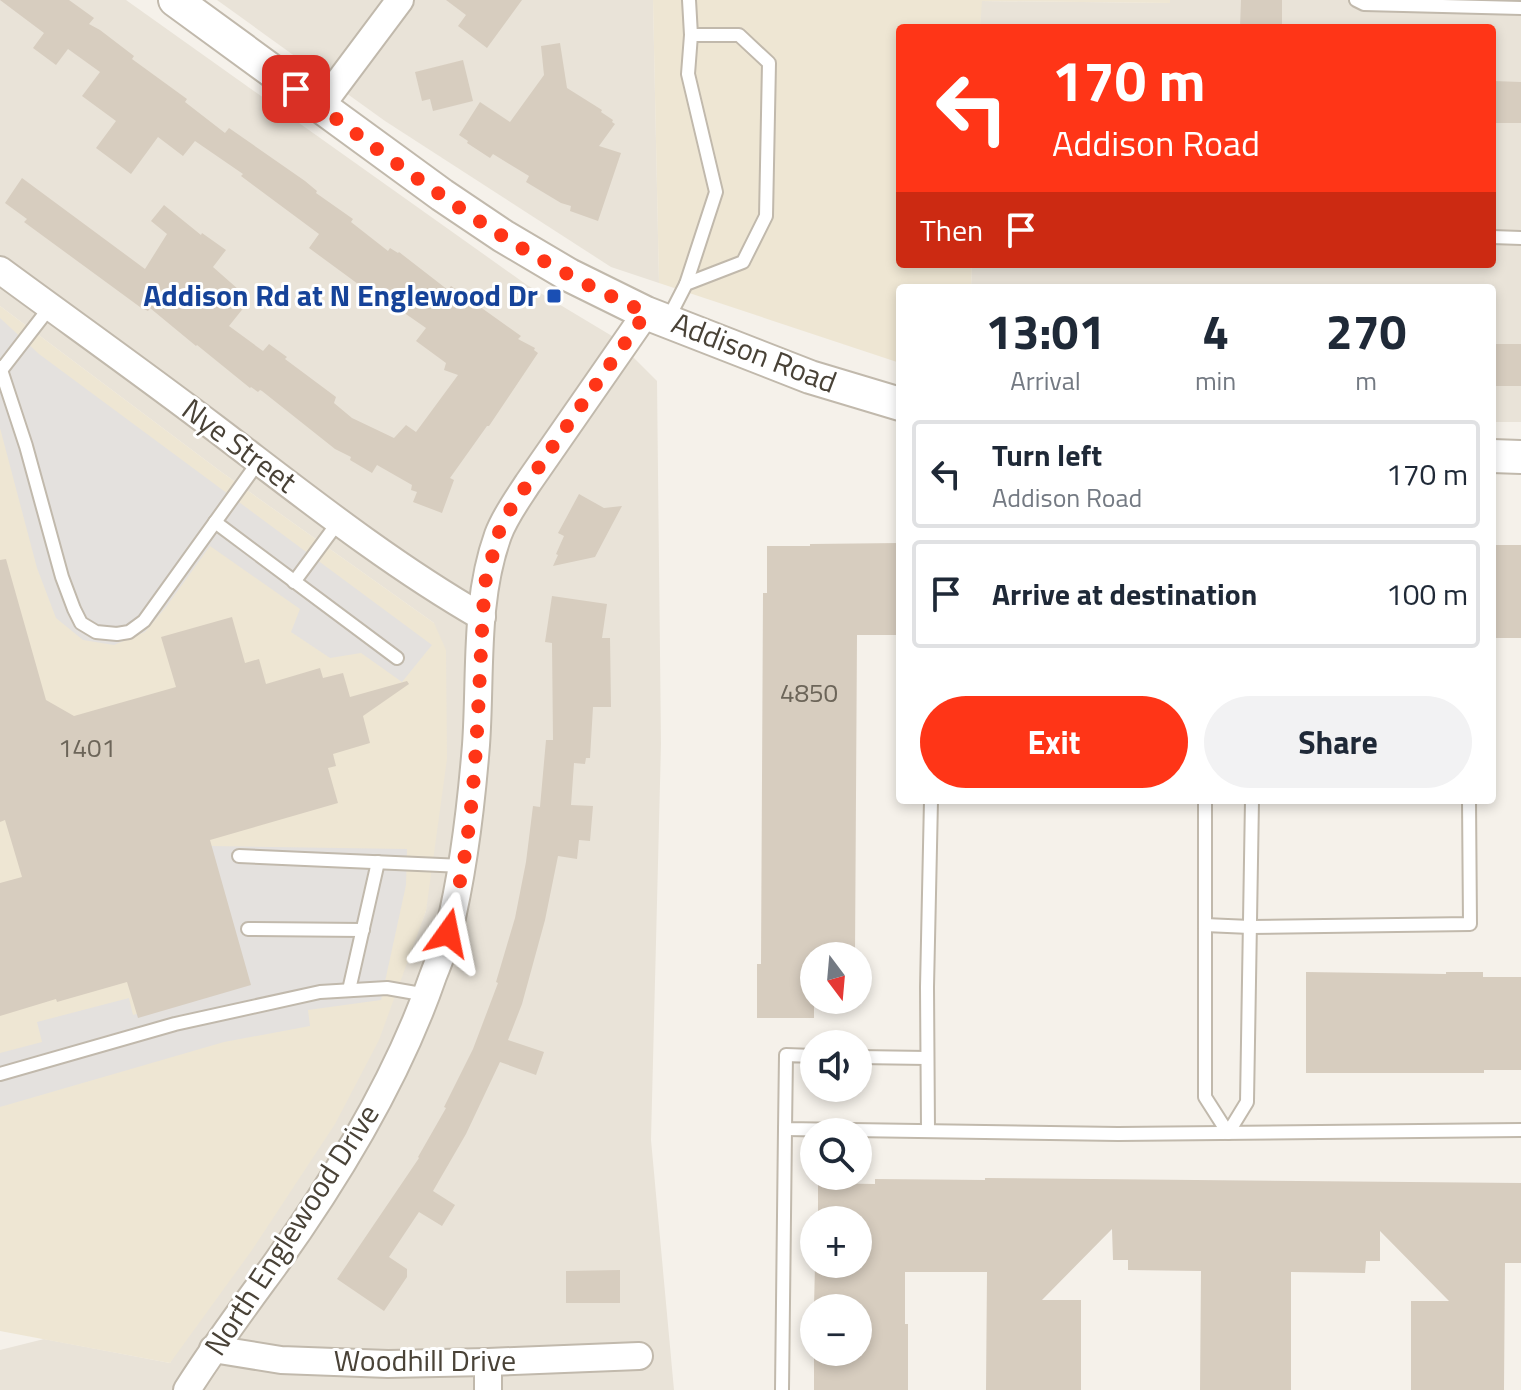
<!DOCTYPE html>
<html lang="en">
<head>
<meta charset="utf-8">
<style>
	:root { --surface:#fff; --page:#f2f2f3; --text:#1f2937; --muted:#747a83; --line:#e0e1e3; --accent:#ff3517 }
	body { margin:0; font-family:"Titillium Web",sans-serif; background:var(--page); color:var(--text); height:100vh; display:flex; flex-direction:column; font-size:30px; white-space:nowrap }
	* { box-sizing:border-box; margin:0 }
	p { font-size:26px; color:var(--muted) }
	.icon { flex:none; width:44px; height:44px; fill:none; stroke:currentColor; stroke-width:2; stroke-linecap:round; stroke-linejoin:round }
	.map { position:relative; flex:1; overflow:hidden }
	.drawer { position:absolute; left:896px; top:284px; width:600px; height:520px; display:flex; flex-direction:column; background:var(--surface); border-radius:8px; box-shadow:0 4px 12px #0003 }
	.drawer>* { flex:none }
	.guide { position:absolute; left:896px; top:24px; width:600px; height:244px; border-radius:8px; box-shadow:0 4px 12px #0003; background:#ff3517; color:#fff; overflow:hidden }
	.needle { width:52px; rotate:164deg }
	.fabs { position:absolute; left:800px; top:942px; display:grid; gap:16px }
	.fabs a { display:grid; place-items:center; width:72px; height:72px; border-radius:50%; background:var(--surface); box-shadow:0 4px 12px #0003; font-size:40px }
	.pin { position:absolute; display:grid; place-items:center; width:68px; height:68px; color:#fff; margin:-34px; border-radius:16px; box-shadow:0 4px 12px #0006 }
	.me { position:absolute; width:88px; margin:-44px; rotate:12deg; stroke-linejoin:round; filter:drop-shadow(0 0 6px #0008) }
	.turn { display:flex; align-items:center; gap:28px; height:168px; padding:0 24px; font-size:36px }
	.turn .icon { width:104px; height:104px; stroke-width:2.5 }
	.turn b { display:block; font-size:56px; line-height:68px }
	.then { display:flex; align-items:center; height:76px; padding:0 24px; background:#0003; gap:16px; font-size:30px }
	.eta { display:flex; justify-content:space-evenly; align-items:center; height:136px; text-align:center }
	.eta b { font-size:48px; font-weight:700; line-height:56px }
	.action { display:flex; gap:16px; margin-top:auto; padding:16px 24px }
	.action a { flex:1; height:92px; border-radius:48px; background:var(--accent); color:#fff; font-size:32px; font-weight:700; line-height:92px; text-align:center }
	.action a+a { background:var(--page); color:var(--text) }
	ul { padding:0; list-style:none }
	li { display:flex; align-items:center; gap:24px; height:108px; margin:0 16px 12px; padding:0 8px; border:4px solid var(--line); border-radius:8px }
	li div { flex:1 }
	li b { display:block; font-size:30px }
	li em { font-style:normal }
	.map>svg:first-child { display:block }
</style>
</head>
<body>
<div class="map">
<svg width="1521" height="1390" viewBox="0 0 1521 1390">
	<rect width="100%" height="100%" fill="#f5f1ea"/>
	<!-- residential -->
	<g fill="#e9e3d8">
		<path d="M0,0H126L527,285L612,336L657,381L661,744L651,1140L674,1390H0V1350L44,1339L170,1363L409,954L426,911L434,623L220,471L0,306Z"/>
		<path d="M217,0H653L659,283L611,267L385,121Z"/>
		<path d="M1170,0H1521V422H1492V288H971L972,264H1492V28H980L981,1L1169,3Z"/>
	</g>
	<!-- education -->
	<g fill="#eee6d3">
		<path d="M653,0H1170V3L982,1L980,28H900V264H972L971,288H900V363L659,283Z"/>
		<path d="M0,306L220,471L434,623L446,650L447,759L426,911L379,1040L335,1124L252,1250L170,1363L0,1331Z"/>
	</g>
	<!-- parking -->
	<g fill="#e4e1de">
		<path d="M0,318L39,354L432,645L402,682L361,653L330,658L291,632L300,609L210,546L166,607L145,632L114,645L83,640L56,618L37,568L0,428Z"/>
		<path d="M211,846L407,849L406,885L381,1000L308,1010L310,1026L224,1042L0,1107V1053L42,1042L37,1022L129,998L133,1015L249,981Z"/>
	</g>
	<!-- building -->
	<g fill="#d7cdbf">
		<path d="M0,0H69L94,18L89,24L100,30L134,56L132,59L187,99L185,102L225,133L229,128L305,181L317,191L316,193L353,219L351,222L388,251L390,248L398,253L399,252L448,290L451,286L521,336L518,339L535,348L534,350L538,353L489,426H487L450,478L454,480L442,513L413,502L417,492L411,490L412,485L377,465L372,473L350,460L351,457L335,449L262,391L260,390L258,392L251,387L250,388L197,345L196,346L150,308L148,311L140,307L24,222L27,219L5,203L22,178L145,269L167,234L151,221L164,205L201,235L202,233L226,250L213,267L247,297L242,303L245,306L229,326L263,351L269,344L287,357L285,359L336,397L334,403L352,418L394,438L406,425L416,432L458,375L444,370L446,363L416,341L426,328L390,303L388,306L309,248L319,234L241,176L243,174L195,141L183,156L158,137L131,174L96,148L116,121L82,96L100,72L68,49L56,65L33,48L44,33Z"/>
		<path d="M446,0H522L487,48L458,26L466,15Z"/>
		<path d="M1241,0H1282V28H1240Z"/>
		<path d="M560,43L567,88L602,110L601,112L613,120L612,122L615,124L599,146L621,153L598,221L570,211L571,206L561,203L526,182L529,176L493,154L490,158L467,143L468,141L459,135L480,102L510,122L544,75L541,46Z"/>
		<path d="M463,60L473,101L433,111L430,99L422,101L415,72Z"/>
		<path d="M1493,81L1521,82V123H1493Z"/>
		<rect x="1492" y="344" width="29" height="42"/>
		<path d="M579,494L604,508L622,506L595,557L553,566L558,555L556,554L564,536L558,533Z"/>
		<path d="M900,543V635H857L855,956H814V1018H757V964H761L763,593H767V546H810V544Z"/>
		<rect x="1492" y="545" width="29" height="93"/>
		<path d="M6,559L46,700L74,716L176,687L161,637L232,617L245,663L259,659L266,684L320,668L323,678L343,673L350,697L407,681L409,684L363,716L370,743L333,754L336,766L328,768L338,803L210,840L251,985L138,1018L127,982L57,1002L56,999L0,1016V883L22,877L5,820L0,822V560Z"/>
		<path d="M552,596L607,604L602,638H610L611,707H593L590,758H586L585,764L574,763L571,805L593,806L590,841L579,840L577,859L558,856L545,920L522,1004L508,1040L544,1052L536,1075L500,1062L466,1134L433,1191L455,1205L442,1226L419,1212L389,1257L407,1269V1277L384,1311L337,1279L419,1158L418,1157L446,1108L444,1107L473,1049L498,983L496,982L515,918L526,862L533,806L540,807L546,740H553L552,643L545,642Z"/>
		<path d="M1306,972L1446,974V972H1483V977H1521V1070H1484V1073H1306Z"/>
		<path d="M985,1178L1521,1183V1263H1505L1504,1390H1411V1301H1449L1380,1231V1261H1366L1365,1273L1291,1272V1390H1200L1201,1271L1128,1270V1260H1113L1112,1229L1042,1300H1081V1390H986L987,1272H905V1324H908V1390H814V1352H858V1308H814L815,1264H858V1220H818V1183L875,1184V1179L985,1180Z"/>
		<path d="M620,1270V1303H566V1271Z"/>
	</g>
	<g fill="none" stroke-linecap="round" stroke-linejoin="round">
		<defs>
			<g id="service">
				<path d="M1356,0L1364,4L1521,8"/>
				<path d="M1492,237L1521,238"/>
				<path d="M686,284L716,192L688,74L691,35"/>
				<path d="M667,321L686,284L743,262L766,216L769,63L739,35H691L689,0"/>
				<path d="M0,367L26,446L62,577L74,609L81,623L96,632L117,634L129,632L144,621L259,461"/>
				<path d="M2,369L50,307"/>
				<path d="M215,522L397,658"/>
				<path d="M294,582L339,521"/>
				<path d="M1205,800V1097L1228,1133L1247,1102L1252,800"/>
				<path d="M239,856L463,866"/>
				<path d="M1205,925L1250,927L1470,924L1469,800"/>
				<path d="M248,929L363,930"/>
				<path d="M349,990L378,862"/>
				<path d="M814,1056L786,1055L785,1129L1118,1134L1521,1130"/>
				<path d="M858,1057L927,1058"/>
				<path d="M0,1074L175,1024L320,992L387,988L427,995"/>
				<path d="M928,1130L927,987L931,800"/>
				<path d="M782,1390L785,1129"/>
			</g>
			<g id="minor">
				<path d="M320,107L400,0"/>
				<path d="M0,270C72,323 144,374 215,428C302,494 388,563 482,617"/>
				<path d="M213,1349L281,1360L388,1364L488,1362L639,1356"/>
				<path d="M488,1362V1390"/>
				<path d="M187,1390C214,1347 244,1307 274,1266C337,1178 398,1078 433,976C439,961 445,946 449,930C464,869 471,807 476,745C481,675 474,602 498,535C505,516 517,500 528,483L646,313"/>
			</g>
			<g id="tertiary">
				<path d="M175,0L442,195L503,236L569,275L646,313L810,377L900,404"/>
				<path d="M1492,456L1521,457"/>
			</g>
		</defs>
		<!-- service casing -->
		<use href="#service" stroke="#c1b9ac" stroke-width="16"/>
		<!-- minor casing -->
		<use href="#minor" stroke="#c1b9ac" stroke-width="30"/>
		<!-- tertiary casing -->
		<use href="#tertiary" stroke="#c1b9ac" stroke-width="36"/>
		<!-- service -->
		<use href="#service" stroke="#fff" stroke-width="12"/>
		<!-- minor -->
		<use href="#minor" stroke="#fff" stroke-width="26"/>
		<!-- tertiary -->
		<use href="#tertiary" stroke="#fff" stroke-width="32"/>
	</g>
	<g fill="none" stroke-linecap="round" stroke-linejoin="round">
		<!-- route -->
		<path stroke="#ff3517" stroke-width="14" stroke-dasharray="0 25.2" d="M296,89C384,154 472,223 569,275C594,289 620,300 646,313L555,443L510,510L499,532L485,583C478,677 479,773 463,866C459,888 453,911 448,933"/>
	</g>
	<!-- markers -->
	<rect fill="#1a4fb4" stroke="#fff" stroke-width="3" x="546" y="288" width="16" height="16" rx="4"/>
	<g text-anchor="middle" stroke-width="6" stroke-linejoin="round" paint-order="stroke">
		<!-- number labels -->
		<g font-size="26" fill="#6c6559">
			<text x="809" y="702">4850</text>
			<text x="87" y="757">1401</text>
		</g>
		<!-- transit labels -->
		<g font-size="30" font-weight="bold" fill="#164399" stroke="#fff" text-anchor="end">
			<text x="538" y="306">Addison Rd at N Englewood Dr</text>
		</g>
		<!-- street labels -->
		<g font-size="30" fill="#494237" stroke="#fff">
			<text transform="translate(754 353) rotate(21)" y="10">Addison Road</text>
			<text transform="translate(239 446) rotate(37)" y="10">Nye Street</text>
			<text transform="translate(292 1230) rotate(-57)" y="10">North Englewood Drive</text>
			<text x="425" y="1371">Woodhill Drive</text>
		</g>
	</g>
</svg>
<div class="fabs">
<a><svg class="needle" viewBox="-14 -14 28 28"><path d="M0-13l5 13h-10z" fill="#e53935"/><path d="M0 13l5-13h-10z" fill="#747a83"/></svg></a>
<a><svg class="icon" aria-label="sound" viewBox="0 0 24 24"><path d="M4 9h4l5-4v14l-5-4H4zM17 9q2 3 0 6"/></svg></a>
<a><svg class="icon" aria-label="search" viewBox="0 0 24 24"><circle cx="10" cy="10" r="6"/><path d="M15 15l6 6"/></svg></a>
<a>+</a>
<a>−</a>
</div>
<div class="pin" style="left:296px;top:89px;background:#d93025"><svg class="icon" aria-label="arrive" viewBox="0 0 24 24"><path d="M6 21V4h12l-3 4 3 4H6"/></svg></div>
<svg class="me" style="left:448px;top:933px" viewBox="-20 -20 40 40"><path d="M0-17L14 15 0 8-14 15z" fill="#ff3517" stroke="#fff" stroke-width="4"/></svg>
<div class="guide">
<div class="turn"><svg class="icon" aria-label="left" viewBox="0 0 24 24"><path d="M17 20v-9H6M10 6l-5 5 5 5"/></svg><div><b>170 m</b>Addison Road</div></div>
<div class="then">Then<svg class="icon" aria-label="arrive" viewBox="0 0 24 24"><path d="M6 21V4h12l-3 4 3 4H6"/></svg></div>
</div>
<section class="drawer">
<div class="eta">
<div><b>13:01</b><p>Arrival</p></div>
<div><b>4</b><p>min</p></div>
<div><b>270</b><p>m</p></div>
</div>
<ul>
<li><svg class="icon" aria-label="left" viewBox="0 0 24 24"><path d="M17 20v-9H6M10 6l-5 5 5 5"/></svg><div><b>Turn left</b><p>Addison Road</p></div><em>170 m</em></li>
<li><svg class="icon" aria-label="arrive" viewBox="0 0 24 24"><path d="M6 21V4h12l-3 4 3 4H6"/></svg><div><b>Arrive at destination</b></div><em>100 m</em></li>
</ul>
<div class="action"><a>Exit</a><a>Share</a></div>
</section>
</div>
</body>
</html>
